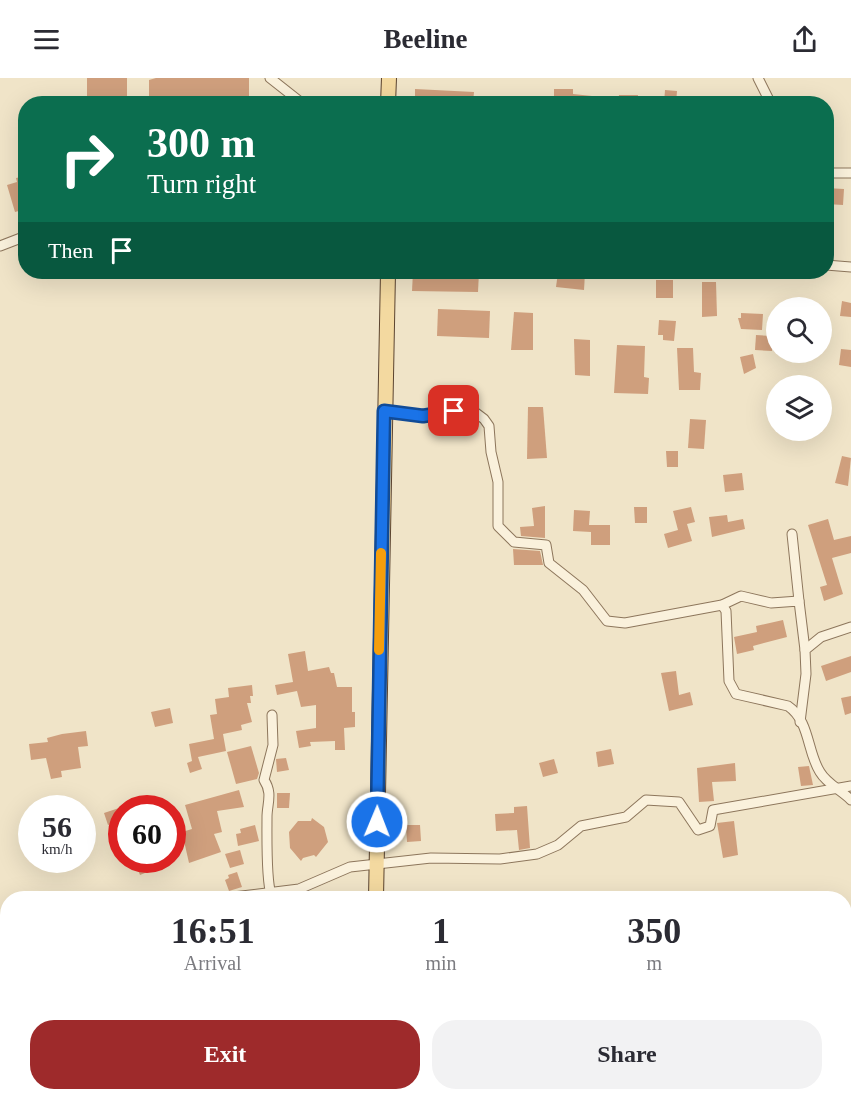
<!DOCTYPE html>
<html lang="en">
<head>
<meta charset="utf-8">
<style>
	:root { --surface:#fff; --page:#f2f2f3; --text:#2b2b33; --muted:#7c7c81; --accent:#9e2a2b }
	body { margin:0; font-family:"Times New Roman",serif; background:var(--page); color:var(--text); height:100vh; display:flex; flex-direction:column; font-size:22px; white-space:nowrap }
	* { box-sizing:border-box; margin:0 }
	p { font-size:20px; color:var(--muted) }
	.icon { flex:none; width:33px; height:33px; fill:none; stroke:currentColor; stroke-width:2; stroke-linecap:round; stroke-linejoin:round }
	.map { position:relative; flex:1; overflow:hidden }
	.sheet { position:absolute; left:0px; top:813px; width:852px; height:210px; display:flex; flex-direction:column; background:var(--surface); border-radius:24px 24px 0 0; box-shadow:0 6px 24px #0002 }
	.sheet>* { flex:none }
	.hud { position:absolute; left:18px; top:18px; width:816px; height:183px; border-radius:24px; box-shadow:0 6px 24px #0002; background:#0b6e4f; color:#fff; overflow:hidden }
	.buttons { position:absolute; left:766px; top:219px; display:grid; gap:12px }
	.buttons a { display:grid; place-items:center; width:66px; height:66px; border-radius:50%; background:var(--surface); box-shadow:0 6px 24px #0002; font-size:30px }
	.speed { position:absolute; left:18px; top:717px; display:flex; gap:12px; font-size:30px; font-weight:700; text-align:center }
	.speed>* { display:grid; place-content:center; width:78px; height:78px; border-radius:50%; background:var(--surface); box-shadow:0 6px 24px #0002; line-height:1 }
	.speed small { font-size:15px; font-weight:400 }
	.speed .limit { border:9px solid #d22; background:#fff; color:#111 }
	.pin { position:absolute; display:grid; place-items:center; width:51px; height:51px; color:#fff; margin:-26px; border-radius:12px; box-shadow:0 3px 9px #0006 }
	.me { position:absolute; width:66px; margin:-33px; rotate:1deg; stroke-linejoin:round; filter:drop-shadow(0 0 4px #0008) }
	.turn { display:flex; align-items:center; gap:21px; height:126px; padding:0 30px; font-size:27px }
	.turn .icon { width:78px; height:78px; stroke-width:2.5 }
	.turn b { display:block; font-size:42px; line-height:51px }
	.then { display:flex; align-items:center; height:57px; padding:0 30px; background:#0003; gap:12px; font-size:22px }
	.eta { display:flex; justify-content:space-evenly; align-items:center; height:102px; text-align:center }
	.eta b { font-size:36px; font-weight:700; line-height:42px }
	.button { display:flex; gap:12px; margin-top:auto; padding:12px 30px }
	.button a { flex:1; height:69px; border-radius:24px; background:var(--accent); color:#fff; font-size:24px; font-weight:700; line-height:69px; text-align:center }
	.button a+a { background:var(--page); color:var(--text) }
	header { display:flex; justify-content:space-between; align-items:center; height:78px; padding:0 30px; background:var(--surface); font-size:27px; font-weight:700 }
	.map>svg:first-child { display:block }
</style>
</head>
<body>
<header><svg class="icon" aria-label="menu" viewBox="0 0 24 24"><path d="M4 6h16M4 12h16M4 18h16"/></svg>Beeline<svg class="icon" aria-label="share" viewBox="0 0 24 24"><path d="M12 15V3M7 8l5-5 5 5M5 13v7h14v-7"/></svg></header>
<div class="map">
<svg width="851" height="1023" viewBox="0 0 851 1023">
	<rect width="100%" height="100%" fill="#f0e4c8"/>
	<!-- building -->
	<g fill="#cf9f7d">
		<rect x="87" y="0" width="40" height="26"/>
		<path d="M156,0H249V20H149V2Z"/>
		<path d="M415,11L474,14L473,25H434V19H415Z"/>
		<path d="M554,11H573V16L592,18L591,26H554Z"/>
		<path d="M665,12L677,13L676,26H664Z"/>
		<path d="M619,17H638L637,26H618Z"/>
		<path d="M26,98V131L15,134L7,107L17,104L16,100Z"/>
		<path d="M826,110L844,111L843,127L826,126Z"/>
		<path d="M413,194H479L478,214L412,213Z"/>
		<path d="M558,194L585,195L584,212L556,209Z"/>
		<rect x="656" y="202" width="17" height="18"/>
		<path d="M702,204H716L717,238L702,239Z"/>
		<path d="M842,223L851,225V239L840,238Z"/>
		<path d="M438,231L490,233L489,260L437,258Z"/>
		<path d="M514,234L533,235V272H511Z"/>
		<path d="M741,235L763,236L762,252L741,251L738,240H741Z"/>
		<path d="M659,242L676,243L674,263L663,262V257H658Z"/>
		<path d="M756,257L772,258V273L755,272Z"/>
		<path d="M574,261L590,262V298L575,297Z"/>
		<path d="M617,267L645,268L644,299L649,300L648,316L614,315Z"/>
		<path d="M677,270H693L694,294L701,295L700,312H679Z"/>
		<path d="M841,271L851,272V289L839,287Z"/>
		<path d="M753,276L756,290L744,296L740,279Z"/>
		<path d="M528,329H543L547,380L527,381Z"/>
		<path d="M690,341L706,342L704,371L688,370Z"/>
		<path d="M666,373H678V389H667Z"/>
		<path d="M842,378L851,380L848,408L835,405Z"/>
		<path d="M742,395L744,412L725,414L723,397Z"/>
		<path d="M545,428V460L521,458L520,449L534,448L532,430Z"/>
		<path d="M634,429H647V445H635Z"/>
		<path d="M691,429L695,444L687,446L692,463L668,470L664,456L678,452L673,433Z"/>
		<path d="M574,432L590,433L589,447H610V467H591V454L573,453Z"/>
		<path d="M727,437L728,444L743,441L745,451L712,459L709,439Z"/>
		<path d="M828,441L834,462L851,458V475L832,480L843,516L824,523L820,509L827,507L808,447Z"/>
		<path d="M513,471L540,473L543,487H514Z"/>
		<path d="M783,542L787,559L753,568L754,572L737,576L734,559L757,554L756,548Z"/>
		<path d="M305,573L308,593L329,589L331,595H334L337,609H352V634H355V649L344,650L345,672H335V663L310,664L311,668L299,670L296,653L316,650V627L301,629L297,613L277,617L275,607L293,604L288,576Z"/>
		<path d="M851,578V594L826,603L821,588Z"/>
		<path d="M676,593L679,617L690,614L693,627L669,633L661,595Z"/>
		<path d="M252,607L253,618H250L251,625H247L252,644L241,647L242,652L223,656L226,673L198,679L202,691L190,695L187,685L192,683L189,666L214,661L210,637L217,636L215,621L229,619L228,610Z"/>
		<path d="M851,618V635L845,637L841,620Z"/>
		<path d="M170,630L173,645L155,649L151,634Z"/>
		<path d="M86,653L88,668L78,669L81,690L61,693L62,699L51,701L46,680L31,682L29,666L48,664L47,660L62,656Z"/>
		<path d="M251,668L259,695L257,701L236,706L227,674Z"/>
		<path d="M611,671L614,686L598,689L596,674Z"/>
		<path d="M286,680L289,692L277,694L276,681Z"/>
		<path d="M554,681L558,695L543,699L539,685Z"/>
		<path d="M735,685L736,703L712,704L714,723L699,724L697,690Z"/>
		<path d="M809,688L813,707L801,708L798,689Z"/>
		<path d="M239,712L244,729L217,733L222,754L214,756L221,774L189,785L182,754L192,751L185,727Z"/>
		<path d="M277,715H290L289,730H277Z"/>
		<path d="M527,728L530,770L519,772L517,752L496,753L495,736L514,735V729Z"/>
		<path d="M122,729V742L108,747L104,735Z"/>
		<path d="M312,740L324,749L328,764L316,779L314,777L303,780L301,783L290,770L289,754L298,743H311Z"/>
		<path d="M734,743L738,777L723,780L717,745Z"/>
		<path d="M255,747L259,763L238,768L236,756L241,755L240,751Z"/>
		<path d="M406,747H420L421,763L407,764Z"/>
		<path d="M240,772L244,786L230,790L225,776Z"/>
		<path d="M134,782H152L155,791L140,797Z"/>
		<path d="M237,794L242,809L229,813L225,802L229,800L228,797Z"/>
		<path d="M431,1016H454V1023L431,1022Z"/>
		<path d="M782,1016H806L804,1023L782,1018Z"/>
	</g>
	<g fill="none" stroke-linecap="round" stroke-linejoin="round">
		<defs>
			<g id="minor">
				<path d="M270,0L303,26"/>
				<path d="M758,0L771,26"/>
				<path d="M826,95H851"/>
				<path d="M0,168L26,158"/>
				<path d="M826,187L851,189"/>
				<path d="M384,333L423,338L454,333L476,335L484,341L489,348L491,374L498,404V448L514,464L546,467L549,485L583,512L607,543L625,545L722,527L741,518L771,525L799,523L805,572"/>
				<path d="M792,456L799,523"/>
				<path d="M722,527L726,533L729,603L736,616L788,628C810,643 807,674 820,694C827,706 841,712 851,722"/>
				<path d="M800,644L806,596L805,572L821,559L851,549"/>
				<path d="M271,816C266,801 267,757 267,739C267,726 273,715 264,702L273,667L272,637"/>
				<path d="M225,820L299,811L350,789L431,780L500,781L537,776L558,767L581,748L626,739L646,722L679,724L698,752L710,748L713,732L851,708"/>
				<path d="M0,969L8,966"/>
				<path d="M99,1016L101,1023"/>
				<path d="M719,1023V1016"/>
			</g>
			<g id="primary">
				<path d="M388,26L389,0"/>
				<path d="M376,820L388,194"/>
				<path d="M373,1023V1016"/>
			</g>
		</defs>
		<!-- minor casing -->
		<use href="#minor" stroke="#8d765c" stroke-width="11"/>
		<!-- primary casing -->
		<use href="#primary" stroke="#5b4430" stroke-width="16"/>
		<!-- minor -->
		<use href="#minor" stroke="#faf1dc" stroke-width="9"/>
		<!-- primary -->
		<use href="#primary" stroke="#f3d9a0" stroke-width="14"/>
	</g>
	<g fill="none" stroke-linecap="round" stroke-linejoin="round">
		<defs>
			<path id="route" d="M377,744L384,333L423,338L454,333"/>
		</defs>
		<!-- route casing -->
		<use href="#route" stroke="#114b97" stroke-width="15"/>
		<!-- route -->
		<use href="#route" stroke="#1a73e8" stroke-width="10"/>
		<!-- slow -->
		<path stroke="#f59e0b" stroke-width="10" d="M379,572L381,475"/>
	</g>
</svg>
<div class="buttons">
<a><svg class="icon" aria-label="search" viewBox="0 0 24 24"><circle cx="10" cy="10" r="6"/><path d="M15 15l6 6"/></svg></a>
<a><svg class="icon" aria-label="layers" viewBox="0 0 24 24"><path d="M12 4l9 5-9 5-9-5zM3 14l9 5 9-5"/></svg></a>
</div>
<div class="speed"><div>56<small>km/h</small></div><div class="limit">60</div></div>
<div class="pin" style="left:454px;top:333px;background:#d93025"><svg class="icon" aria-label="arrive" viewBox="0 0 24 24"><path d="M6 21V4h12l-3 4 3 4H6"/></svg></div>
<svg class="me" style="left:377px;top:744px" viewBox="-20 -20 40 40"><circle r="17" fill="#1a73e8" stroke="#fff" stroke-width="3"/><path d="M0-11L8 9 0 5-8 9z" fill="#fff"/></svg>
<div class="hud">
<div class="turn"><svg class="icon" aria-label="right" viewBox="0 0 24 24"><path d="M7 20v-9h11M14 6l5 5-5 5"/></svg><div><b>300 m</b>Turn right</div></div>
<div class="then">Then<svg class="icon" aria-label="arrive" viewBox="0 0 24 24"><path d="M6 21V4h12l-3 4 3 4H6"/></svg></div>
</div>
<section class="sheet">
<div class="eta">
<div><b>16:51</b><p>Arrival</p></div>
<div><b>1</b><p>min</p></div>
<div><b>350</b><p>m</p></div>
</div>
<div class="button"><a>Exit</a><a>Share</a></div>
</section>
</div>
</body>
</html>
